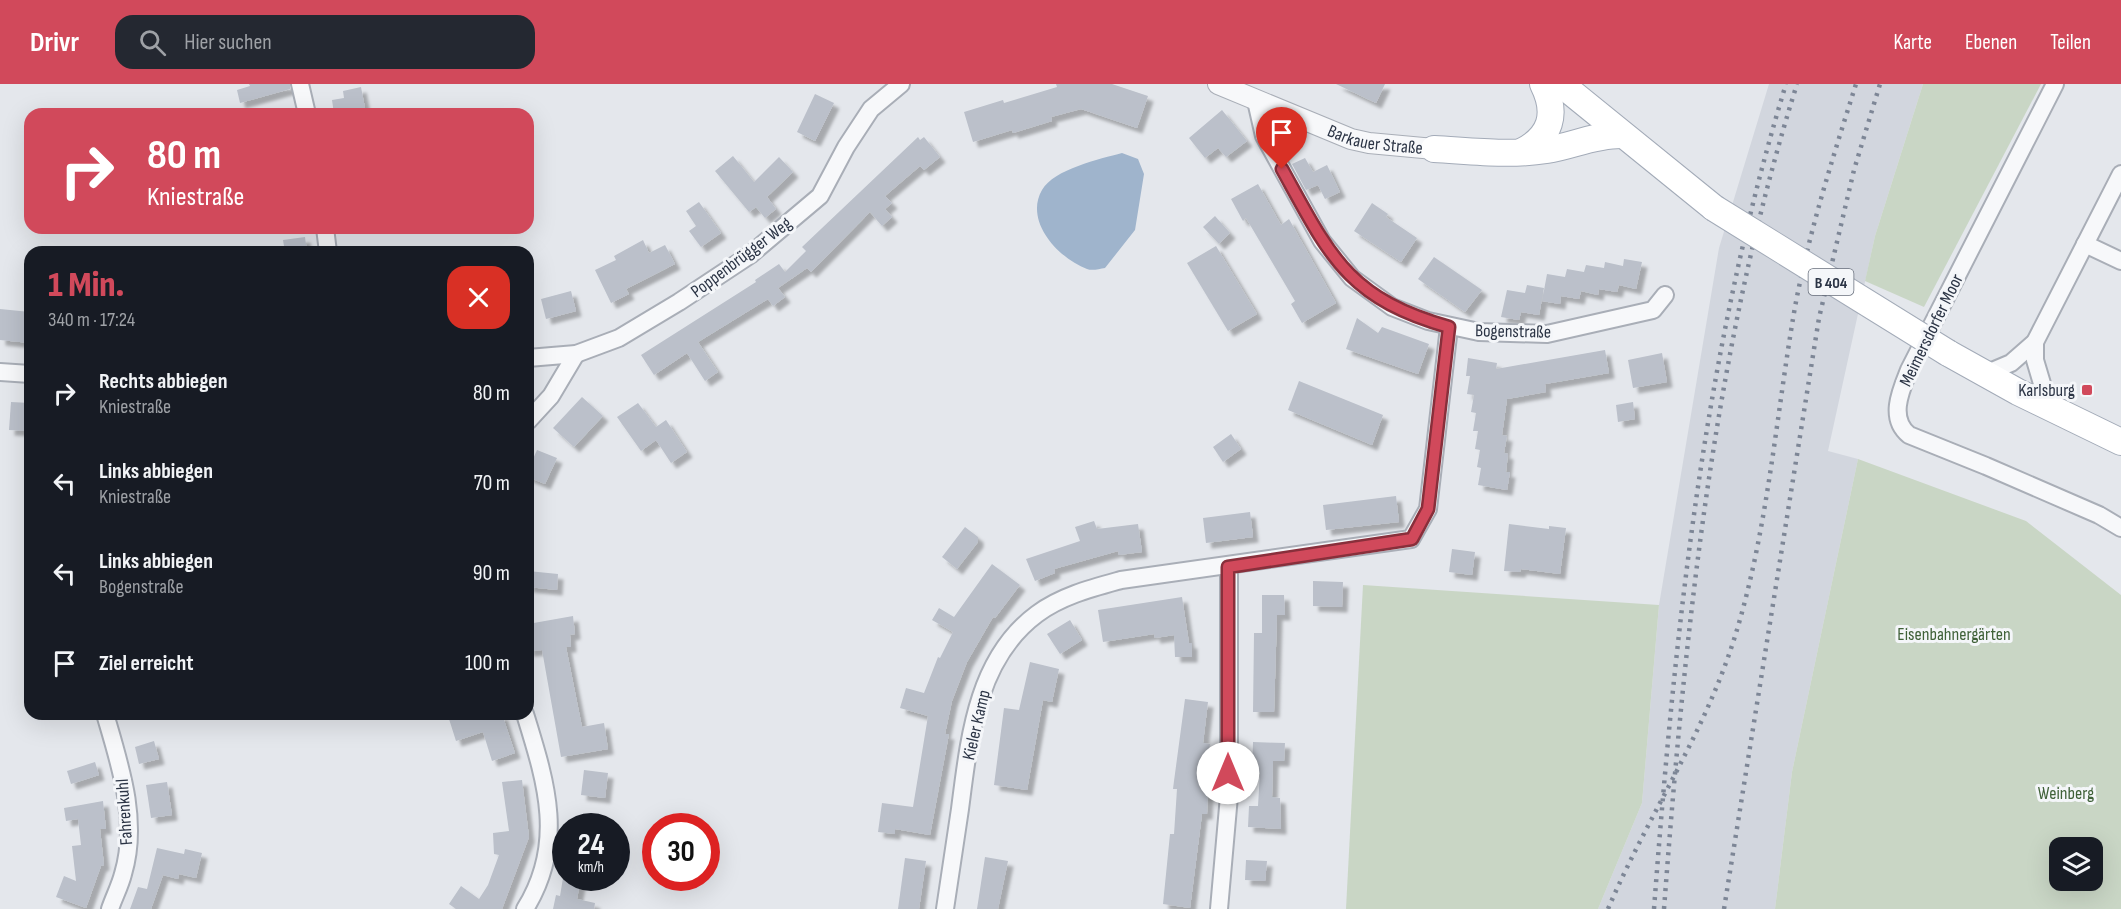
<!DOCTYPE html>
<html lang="de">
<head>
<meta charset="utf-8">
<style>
	:root { --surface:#171b24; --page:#242831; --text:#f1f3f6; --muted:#9ea1a6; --accent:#d1495b }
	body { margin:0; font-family:"Sofia Sans Condensed",sans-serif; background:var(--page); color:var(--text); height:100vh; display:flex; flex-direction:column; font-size:22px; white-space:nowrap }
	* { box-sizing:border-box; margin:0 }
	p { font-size:20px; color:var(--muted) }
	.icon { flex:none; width:33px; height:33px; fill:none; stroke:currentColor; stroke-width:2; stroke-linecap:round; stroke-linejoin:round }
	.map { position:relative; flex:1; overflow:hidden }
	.panel { position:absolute; left:24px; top:162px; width:510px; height:474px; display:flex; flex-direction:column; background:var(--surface); border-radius:18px; box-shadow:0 6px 24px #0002 }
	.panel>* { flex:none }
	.banner { position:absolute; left:24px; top:24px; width:510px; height:126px; border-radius:18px; box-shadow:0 6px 24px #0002; background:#d1495b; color:#fff; overflow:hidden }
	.buttons { position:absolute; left:2049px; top:753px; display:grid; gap:12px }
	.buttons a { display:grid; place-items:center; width:54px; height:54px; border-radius:12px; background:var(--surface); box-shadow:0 6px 24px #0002; font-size:30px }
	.speed { position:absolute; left:552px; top:729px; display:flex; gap:12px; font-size:30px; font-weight:700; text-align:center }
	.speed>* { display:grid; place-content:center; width:78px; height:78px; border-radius:50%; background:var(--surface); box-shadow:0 6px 24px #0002; line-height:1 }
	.speed small { font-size:15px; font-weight:400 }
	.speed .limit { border:9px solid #d22; background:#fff; color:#111 }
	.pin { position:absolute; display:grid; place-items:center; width:51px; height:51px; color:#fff; margin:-62px -26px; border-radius:50% 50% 50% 0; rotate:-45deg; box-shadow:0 0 6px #0007 }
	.pin .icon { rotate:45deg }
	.me { position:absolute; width:66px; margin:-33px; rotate:0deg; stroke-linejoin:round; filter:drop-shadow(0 0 4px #0008) }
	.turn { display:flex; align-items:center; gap:21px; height:126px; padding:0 24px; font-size:27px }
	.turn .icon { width:78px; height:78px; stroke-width:2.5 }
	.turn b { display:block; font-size:42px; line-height:51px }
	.round { display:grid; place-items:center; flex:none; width:63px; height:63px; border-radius:18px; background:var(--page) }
	.overview { display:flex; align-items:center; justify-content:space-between; height:102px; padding:0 24px }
	h1 { font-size:36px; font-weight:800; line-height:45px; color:var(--accent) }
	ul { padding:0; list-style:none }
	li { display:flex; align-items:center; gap:18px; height:90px; padding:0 24px }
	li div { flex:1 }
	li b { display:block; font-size:22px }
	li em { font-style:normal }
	header { display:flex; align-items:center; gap:36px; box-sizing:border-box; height:84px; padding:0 30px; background:var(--accent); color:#fff }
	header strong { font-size:28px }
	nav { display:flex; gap:33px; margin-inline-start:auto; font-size:21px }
	.search { width:420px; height:54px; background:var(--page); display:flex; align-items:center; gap:15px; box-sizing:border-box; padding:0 21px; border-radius:18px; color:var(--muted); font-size:22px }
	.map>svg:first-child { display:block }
</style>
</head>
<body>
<header>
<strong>Drivr</strong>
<div class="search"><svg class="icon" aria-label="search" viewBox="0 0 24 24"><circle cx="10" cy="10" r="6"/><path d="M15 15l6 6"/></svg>Hier suchen</div>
<nav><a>Karte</a><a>Ebenen</a><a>Teilen</a></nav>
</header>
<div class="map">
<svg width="2121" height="825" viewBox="0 0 2121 825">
	<defs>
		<filter id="shadow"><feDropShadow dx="5.5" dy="5.5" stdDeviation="1.5" flood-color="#0004"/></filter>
	</defs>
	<rect width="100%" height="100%" fill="#e4e7ec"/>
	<!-- built -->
	<path fill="#d2d6de" d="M1769,0H1923L1875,152L1828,367L1858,375L1792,688L1775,825H1598L1642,719L1659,521L1719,164Z"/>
	<!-- green -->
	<g fill="#c9d6c5" fill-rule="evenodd">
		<path d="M1923,0H2041L1924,223L1865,197L1875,152Z"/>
		<path d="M1858,375L2026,437L2121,511V825H1775L1792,688ZM2060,764H2092V796H2060Z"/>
		<path d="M1363,501L1659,521L1642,719L1598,825H1346Z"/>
	</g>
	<!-- water -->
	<path fill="#9fb4cc" d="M1122,69L1138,75L1144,90L1135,146L1105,184C1099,185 1092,187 1087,185C1058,174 1024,137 1042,106C1054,85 1100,75 1122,69Z"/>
	<!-- building -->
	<g fill="#bbc0ca" filter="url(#shadow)">
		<path d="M249,0H290V5L240,19L237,6L250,2Z"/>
		<path d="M1056,0H1112L1148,12L1137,44L1081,25L1051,33L1052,37L1013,49L1012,46L973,58L964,28L1003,16L1004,19L1057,3Z"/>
		<path d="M1336,0H1385L1376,19Z"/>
		<path d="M361,3L365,24L334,30L332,16L344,14L343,7Z"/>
		<path d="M815,10L834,19L815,57L797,48Z"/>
		<path d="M1222,26L1247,57L1226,73L1218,64L1205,74L1189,54Z"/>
		<path d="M918,53L920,56L924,53L940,73L924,86L920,82L885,112L892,119L885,125L892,133L882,142L870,128L811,188L807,184L778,204L785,213L773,222L768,215L698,258L718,288L705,297L687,269L654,291L641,271L756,198L755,196L779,180L785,188L806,167L802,163Z"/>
		<path d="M733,72L754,98L779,73L793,88L767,113L776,125L765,134L756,123L749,128L715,87Z"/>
		<path d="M1305,74L1313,88L1327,81L1340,108L1325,115L1318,101L1306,106L1292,80Z"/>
		<path d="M1258,100L1281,141L1289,135L1336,219L1302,239L1291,220L1295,217L1246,134L1243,137L1231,115Z"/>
		<path d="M699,118L721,149L701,163L689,147L696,142L686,127Z"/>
		<path d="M1372,119L1388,130L1386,133L1417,154L1401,178L1354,147Z"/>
		<path d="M1215,132L1230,149L1219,160L1203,143Z"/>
		<path d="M305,153L307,168H285L283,156Z"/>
		<path d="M643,156L649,169L665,161L675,180L626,205L629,210L611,219L595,186L616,176L614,172Z"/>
		<path d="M1216,162L1257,230L1228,247L1187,179Z"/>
		<path d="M1434,173L1482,206L1465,228L1418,195Z"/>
		<path d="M1624,175L1642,178L1636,205L1619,201L1617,208L1599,205L1598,211L1581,207L1579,215L1561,212L1560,220L1542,217L1547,190L1565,193L1567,185L1584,188L1586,181L1604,184L1605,178L1623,182Z"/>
		<path d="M1527,201L1544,204L1539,231L1521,228L1519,236L1501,233L1507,206L1525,209Z"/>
		<path d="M571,207L576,227L546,235L541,215Z"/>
		<path d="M0,225L30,228V259L0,256Z"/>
		<path d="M1357,234L1378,249L1382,243L1429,260L1418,290L1346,265Z"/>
		<path d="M1605,266L1609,289L1545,300L1546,308L1507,315L1502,351L1507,352L1504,369L1508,370L1506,388H1510L1507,406L1478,401L1481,384L1477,383L1480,366L1475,365L1478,347H1473L1476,329L1471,328L1474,311L1467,310L1470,292H1466L1468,274L1497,279L1496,285Z"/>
		<path d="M1662,269L1667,298L1633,304L1628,276Z"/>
		<path d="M1299,297L1383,331L1372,361L1288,326Z"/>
		<path d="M582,313L603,332L574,363L553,344Z"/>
		<path d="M11,318L30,319V347L9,346Z"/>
		<path d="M1633,318L1635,335L1618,338L1616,321Z"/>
		<path d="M638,319L656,343L666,336L687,368L671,379L656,356L641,367L617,333Z"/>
		<path d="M1231,350L1241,365L1223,378L1213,363Z"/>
		<path d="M537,366L557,374L545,400L528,393V386Z"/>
		<path d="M1396,412L1399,438L1326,446L1323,421Z"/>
		<path d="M1250,428L1253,453L1206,459L1203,434Z"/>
		<path d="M1094,437L1097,445L1138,440L1142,468L1119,471L1118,467L1054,485L1055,489L1035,497L1026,475L1080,457L1075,443Z"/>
		<path d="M1509,440L1549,445V442L1566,444L1560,490L1521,485L1520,488L1504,487Z"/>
		<path d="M965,443L978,453V458L957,485L942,473Z"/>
		<path d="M1452,465L1475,468L1472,491L1449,488Z"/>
		<path d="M992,480L1020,501L995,534L993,533L967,578L952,617L945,650H949L930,751L895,745V750L878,748L882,719L913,723L928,632L900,624L906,604L924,609L938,573L940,574L953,548L932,536L939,524L954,533Z"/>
		<path d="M528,487L558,490L557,506L528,503Z"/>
		<path d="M1313,497L1343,498L1342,523L1313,522Z"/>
		<path d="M1262,511H1284L1285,531H1277L1274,628H1253L1254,549H1262Z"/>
		<path d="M1182,513L1189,559H1192V573H1175L1174,551L1155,554L1154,550L1103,558L1098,526Z"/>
		<path d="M573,532L575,550L570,551L571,563H566L582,643L604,639L608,665L561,673L542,566L528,567V540Z"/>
		<path d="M1070,536L1082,556L1060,570L1047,550Z"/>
		<path d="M1030,578L1059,585L1052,618L1043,616L1027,706L994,701L1004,624L1019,626Z"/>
		<path d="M1185,615L1208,618L1203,659L1210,660L1202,707H1208L1207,730H1202L1190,824L1163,820L1170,750H1174L1177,705H1173L1174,697Z"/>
		<path d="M465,630H480L482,636L502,630L515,669L492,677L483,648L456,657L449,635Z"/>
		<path d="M154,657L159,675L139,680L135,663Z"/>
		<path d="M1253,658L1285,659L1284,677H1273L1272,713L1280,714L1281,745L1248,743L1249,722H1258L1260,688H1252Z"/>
		<path d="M95,678L99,691L71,700L67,687Z"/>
		<path d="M584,686L608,689L605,714L581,711Z"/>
		<path d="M522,696L529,753L502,825H456L449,820L461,802L479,815L488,801L499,771L494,770L493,749L509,747L502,698Z"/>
		<path d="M167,698L172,731L151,734L146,701Z"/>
		<path d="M103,717L106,745H100L104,781L101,782L86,824L56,813L64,792L76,797L72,762L81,761L78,735L66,737L64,724Z"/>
		<path d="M157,764L184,770L185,765L202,769L196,794L179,790L178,795L163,791L151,825H130L138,803L147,805Z"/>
		<path d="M985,773L1008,777L998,825H977Z"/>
		<path d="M905,774L926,777L919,825H898Z"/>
		<path d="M1246,776L1267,777L1265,797L1245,796Z"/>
		<path d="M563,794H581L577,815L595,819L594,825H553L556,811L560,812Z"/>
	</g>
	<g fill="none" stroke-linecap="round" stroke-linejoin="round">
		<defs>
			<g id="minor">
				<path d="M300,0L307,30"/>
				<path d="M2055,0L1909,286C1901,306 1888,334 1909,351L1986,382L2099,431L2121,444"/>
				<path d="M1256,17L1264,52L1322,157L1352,194L1392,223L1428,237L1479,248L1547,250L1653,226L1665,211"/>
				<path d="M325,144L328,168"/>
				<path d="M2085,160L2121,177"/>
				<path d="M2035,258V276L2049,323"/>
				<path d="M528,274L576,270L619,254L679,218L750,171L820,112L846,63L871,25L901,0"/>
				<path d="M0,288L30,290"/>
				<path d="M1985,290L2011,279L2035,258L2121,90"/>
				<path d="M528,337L551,312L576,270"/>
				<path d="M105,630C120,681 139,737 123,790C120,802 114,813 110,825"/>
				<path d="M525,630C546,698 566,759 525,825"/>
				<path d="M945,825C950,792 955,758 960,725C969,656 976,575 1037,530C1061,512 1092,504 1121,496L1411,455L1428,425L1449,243"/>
				<path d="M1219,825L1229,712V483"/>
			</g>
			<g id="tertiary">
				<path id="s1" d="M1218,0L1351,55L1369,59L1434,65"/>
			</g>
			<g id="primary">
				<path d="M1561,0L1714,124"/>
				<path d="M1434,65C1471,67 1510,72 1547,66C1572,62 1594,51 1621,51"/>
				<path d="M1521,68C1551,53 1558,30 1543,0"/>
				<path d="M1948,269L2018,308L2121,358"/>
			</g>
		</defs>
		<!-- minor casing -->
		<use href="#minor" stroke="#a9aeb7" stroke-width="20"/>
		<!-- tertiary casing -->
		<use href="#tertiary" stroke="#a9aeb7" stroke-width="22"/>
		<!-- primary casing -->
		<use href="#primary" stroke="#a3abb8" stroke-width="28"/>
		<!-- minor -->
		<use href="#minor" stroke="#f7f8fa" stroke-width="16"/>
		<!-- tertiary -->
		<use href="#tertiary" stroke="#f7f8fa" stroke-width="20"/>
		<!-- primary -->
		<use href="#primary" stroke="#fff" stroke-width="26"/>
		<!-- rail -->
		<g stroke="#7d8696" stroke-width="4.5" stroke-dasharray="3 6" stroke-linecap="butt">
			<path d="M1608,825C1648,731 1706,648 1736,549C1768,444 1776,332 1795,223C1809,148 1833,73 1856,0"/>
			<path d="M1654,825C1675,547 1704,268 1786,0"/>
			<path d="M1664,825C1685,548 1713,267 1797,0"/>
			<path d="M1724,825L1819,234L1854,86L1880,0"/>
		</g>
		<defs>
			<path id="primary-bridge" d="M1714,124L1948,269"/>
		</defs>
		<!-- primary-bridge casing -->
		<use href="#primary-bridge" stroke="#a3abb8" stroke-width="28" stroke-linecap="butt"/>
		<!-- primary-bridge -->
		<use href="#primary-bridge" stroke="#fff" stroke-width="26"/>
	</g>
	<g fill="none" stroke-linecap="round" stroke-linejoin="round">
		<defs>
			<path id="route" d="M1228,689V483L1412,455L1428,425L1449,243C1347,214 1330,172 1282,85"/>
		</defs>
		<!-- route casing -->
		<use href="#route" stroke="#882f3b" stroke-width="15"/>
		<!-- route -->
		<use href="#route" stroke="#d1495b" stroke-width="10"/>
	</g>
	<!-- markers -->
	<rect fill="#d1495b" stroke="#f4f6f9" stroke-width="2" x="2081" y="300" width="12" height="12" rx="3"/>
	<g text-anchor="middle" stroke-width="6" stroke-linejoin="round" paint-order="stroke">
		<!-- shield labels -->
		<rect fill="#f4f6f9" stroke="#676e7b" stroke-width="1.5" x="1808.5" y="185" width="45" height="26" rx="4.5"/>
		<g font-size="16" font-weight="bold" fill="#2b3445">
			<text x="1831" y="204">B 404</text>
		</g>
		<!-- street labels -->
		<g font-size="18" fill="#2b3445" stroke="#f4f6f9">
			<text dy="6" stroke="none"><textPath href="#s1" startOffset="168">Barkauer Straße</textPath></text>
			<text transform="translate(741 173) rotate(-37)" y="6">Poppenbrügger Weg</text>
			<text transform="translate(1931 246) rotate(-64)" y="6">Meimersdorfer Moor</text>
			<text transform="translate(1513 247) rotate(1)" y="6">Bogenstraße</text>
			<text transform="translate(976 641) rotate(-77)" y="6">Kieler Kamp</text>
			<text transform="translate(124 728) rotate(-94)" y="6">Fahrenkuhl</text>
		</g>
		<!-- poi labels -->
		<g font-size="18" fill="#2b3445" stroke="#f4f6f9" text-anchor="end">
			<text x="2075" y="312">Karlsburg</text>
		</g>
		<!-- park labels -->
		<g font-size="18" fill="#3f6138" stroke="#f4f6f9">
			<text x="1954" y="556">Eisenbahnergärten</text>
			<text x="2066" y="715">Weinberg</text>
		</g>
	</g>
</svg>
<div class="buttons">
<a><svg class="icon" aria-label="layers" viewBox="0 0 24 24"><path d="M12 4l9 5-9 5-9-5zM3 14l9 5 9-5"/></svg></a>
</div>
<div class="speed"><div>24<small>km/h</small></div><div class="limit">30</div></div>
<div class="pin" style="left:1282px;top:85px;background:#d93025"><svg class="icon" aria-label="arrive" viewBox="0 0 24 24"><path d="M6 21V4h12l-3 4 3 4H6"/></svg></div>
<svg class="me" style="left:1228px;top:689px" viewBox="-20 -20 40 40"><circle r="19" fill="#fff"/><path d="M0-13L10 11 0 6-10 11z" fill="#d1495b"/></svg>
<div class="banner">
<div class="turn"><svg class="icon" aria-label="right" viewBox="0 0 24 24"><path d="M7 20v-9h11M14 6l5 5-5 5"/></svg><div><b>80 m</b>Kniestraße</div></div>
</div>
<section class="panel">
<div class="overview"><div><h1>1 Min.</h1><p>340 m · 17:24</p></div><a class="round" style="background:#d93025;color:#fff"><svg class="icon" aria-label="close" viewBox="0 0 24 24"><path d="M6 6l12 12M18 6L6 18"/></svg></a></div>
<ul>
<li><svg class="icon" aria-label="right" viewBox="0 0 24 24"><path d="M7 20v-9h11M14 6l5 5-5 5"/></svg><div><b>Rechts abbiegen</b><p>Kniestraße</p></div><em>80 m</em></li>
<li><svg class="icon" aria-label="left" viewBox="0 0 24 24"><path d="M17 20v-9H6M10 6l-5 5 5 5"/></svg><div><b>Links abbiegen</b><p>Kniestraße</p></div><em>70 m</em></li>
<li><svg class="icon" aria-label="left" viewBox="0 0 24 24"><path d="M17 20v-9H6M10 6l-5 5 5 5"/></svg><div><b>Links abbiegen</b><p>Bogenstraße</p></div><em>90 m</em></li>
<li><svg class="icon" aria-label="arrive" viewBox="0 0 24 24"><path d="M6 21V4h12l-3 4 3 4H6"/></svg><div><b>Ziel erreicht</b></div><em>100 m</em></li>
</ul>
</section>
</div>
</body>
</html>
